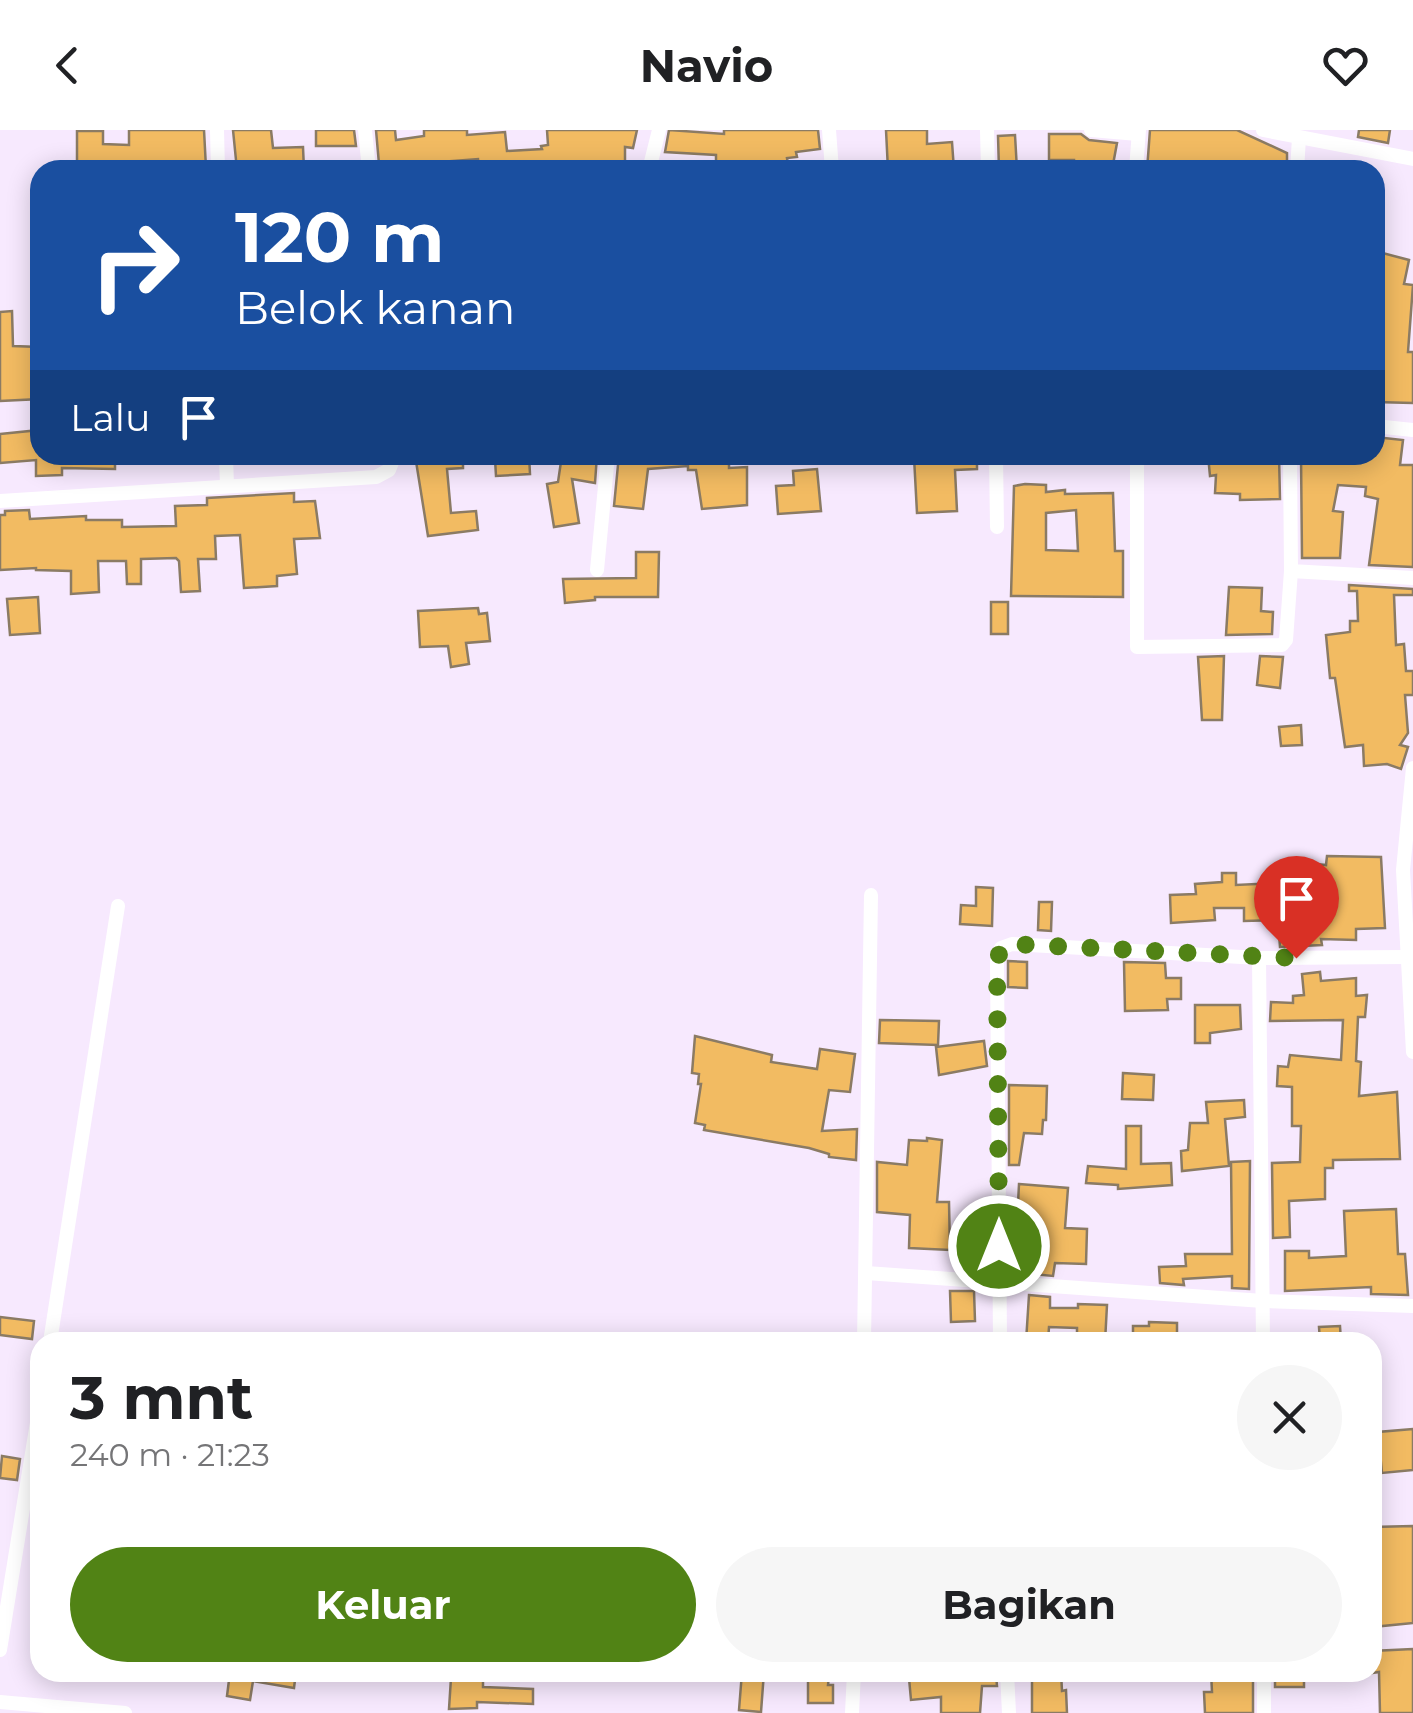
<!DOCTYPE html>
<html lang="id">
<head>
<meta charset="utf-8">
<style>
	:root { --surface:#fff; --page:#f6f6f6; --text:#202124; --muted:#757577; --accent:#518315 }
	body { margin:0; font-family:Montserrat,sans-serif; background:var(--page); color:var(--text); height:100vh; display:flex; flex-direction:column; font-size:38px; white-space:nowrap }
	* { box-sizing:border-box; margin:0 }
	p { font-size:32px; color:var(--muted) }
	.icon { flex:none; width:55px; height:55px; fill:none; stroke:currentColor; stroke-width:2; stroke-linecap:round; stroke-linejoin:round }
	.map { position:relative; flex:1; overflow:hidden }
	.side { position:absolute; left:30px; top:1202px; width:1352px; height:350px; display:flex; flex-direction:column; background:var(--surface); border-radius:30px; box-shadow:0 5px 25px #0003 }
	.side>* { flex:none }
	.banner { position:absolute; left:30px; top:30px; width:1355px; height:305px; border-radius:30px; box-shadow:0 5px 25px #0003; background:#1a4fa0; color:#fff; overflow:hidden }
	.pin { position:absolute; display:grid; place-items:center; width:85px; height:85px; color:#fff; margin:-102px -42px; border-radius:50% 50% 50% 0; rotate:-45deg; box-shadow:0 0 10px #0007 }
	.pin .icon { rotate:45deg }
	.me { position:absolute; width:110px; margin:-55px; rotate:0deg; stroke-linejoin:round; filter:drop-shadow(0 0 8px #0008) }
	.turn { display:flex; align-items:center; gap:35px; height:210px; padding:0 40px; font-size:45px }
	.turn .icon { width:130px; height:130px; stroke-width:2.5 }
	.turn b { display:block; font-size:70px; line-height:85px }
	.then { display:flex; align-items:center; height:95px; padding:0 40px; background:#0003; gap:20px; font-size:38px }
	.round { display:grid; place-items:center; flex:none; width:105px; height:105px; border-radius:52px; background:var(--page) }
	.overview { display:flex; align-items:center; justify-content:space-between; height:170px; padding:0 40px }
	h1 { font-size:60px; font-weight:700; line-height:75px }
	.primary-button { display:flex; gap:20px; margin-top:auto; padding:20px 40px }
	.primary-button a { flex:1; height:115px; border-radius:60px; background:var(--accent); color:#fff; font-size:40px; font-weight:700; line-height:115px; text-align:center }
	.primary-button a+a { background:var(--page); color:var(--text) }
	header { display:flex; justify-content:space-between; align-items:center; height:130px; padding:0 40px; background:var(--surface); font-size:45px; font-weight:700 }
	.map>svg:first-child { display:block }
</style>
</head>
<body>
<header><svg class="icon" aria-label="back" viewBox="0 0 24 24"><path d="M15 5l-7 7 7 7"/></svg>Navio<svg class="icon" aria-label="heart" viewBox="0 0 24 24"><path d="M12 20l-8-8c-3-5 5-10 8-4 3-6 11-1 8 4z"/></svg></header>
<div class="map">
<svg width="1413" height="1583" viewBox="0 0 1413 1583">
	<rect width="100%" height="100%" fill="#f7e9fe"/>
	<!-- building -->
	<g fill="#f2bb62" stroke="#8b7b64" stroke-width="2.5" fill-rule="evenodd">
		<path d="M129,0H204L206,38L171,40L170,35L128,40L77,39V1H103V14L129,15Z"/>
		<path d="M233,0H271L273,18L303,17L304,40H237Z"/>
		<path d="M316,0H354L356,16H316Z"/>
		<path d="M376,0H395L396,10L424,6V0H467V5L505,2L507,21L542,19L541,16L548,15L547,0H637L633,18L625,17V40H479L478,29L441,32L442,40H387L386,33L379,34Z"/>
		<path d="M669,0L724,4V0H818L820,19L796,22L797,27L787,28L789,40H716V25L665,22Z"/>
		<path d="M886,0H927V14L952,12L954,40H888Z"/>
		<path d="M1150,0H1237L1287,23V30L1282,40H1147Z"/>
		<path d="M1359,0H1390L1388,13L1358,7Z"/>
		<path d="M1049,4H1081L1089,10L1117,13L1112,40H1074V30H1049Z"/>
		<path d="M1015,5L1017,40H999L998,6Z"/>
		<path d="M1375,121L1409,130L1404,154L1413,155L1408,222H1413V273L1375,272V175L1382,141L1375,140Z"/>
		<path d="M12,181L13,216L40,217V269L0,271V182Z"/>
		<path d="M40,300V325H115V339L62,338V345L36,346V330L0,333V304Z"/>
		<path d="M1375,307L1403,310L1400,335H1413V437L1369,435L1378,369L1365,366L1366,357L1338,355L1333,381L1343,382L1340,428H1302L1301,325H1375Z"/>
		<path d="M415,325H463V338L447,339L451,383L476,381L478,400L428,406Z"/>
		<path d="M514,325H529L530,344L496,346L495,329L514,328Z"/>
		<path d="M562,325H597L595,353L572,349L579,393L554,397L547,354L558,352Z"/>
		<path d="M619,325H729V338L747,337V375L702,379L696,340H688V336L648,339L643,379L614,376Z"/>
		<path d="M945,325H977V339L955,340L957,381L917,383L914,327Z"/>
		<path d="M1208,325H1279L1280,369L1240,370V364L1215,363L1216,345L1210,346Z"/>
		<path d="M817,339L821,381L778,384L776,356L794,355L793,341Z"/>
		<path d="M1025,354L1046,355V362L1065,360V364L1113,363L1115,421H1123V467L1011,466L1014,356ZM1076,380L1078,421L1046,420V383Z"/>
		<path d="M294,363V372L315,371L320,408L294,409L297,444L277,446V456L244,458L240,405L215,406L216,429H198L200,461L181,462L179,431L176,428L141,429V454H127L126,431H98L99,462L71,464V441L36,440V438L0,440V385H5V381L29,380L30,389L86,386V390H122V397L176,396L175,376L207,375V368Z"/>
		<path d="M636,422H659L658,467H595V470L565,473L563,449L636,448Z"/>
		<path d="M1349,455L1413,459V465H1394L1396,515L1404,514L1406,541H1413V565H1405L1408,603L1400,615L1408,617L1401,639L1387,634L1364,636L1363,615L1345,617L1335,548H1330L1326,505L1350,502V491H1358L1357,461H1349Z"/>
		<path d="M1229,457L1262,458L1261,481L1273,482L1272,504L1226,505Z"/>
		<path d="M38,467L40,503L10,505L7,469Z"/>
		<rect x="991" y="472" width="17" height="32"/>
		<path d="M478,478L479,484L487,483L490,511L466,513L469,534L451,537L448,516L420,517L418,481Z"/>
		<path d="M1224,526L1222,590H1202L1198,527Z"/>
		<path d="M1260,526L1283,527L1280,558L1257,555Z"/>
		<path d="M1301,595L1302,615L1281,616L1279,597Z"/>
		<path d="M1327,726L1381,727L1385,798L1356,799V810L1321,809L1322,815L1280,817L1278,790L1244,791V778H1214L1215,790L1171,793L1170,765L1196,764L1195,754L1222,752V743H1236V755L1280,753L1279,741L1316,739L1317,734L1326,735Z"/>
		<path d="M976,757L993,758L992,796L960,794L961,775L976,776Z"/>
		<path d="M1039,772H1052L1051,801L1038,800Z"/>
		<path d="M1008,831L1027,832V858L1008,857Z"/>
		<path d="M1124,832L1165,833L1166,848H1181V869H1167L1168,880L1125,881Z"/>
		<path d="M1320,842L1321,851L1356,848V866L1367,865L1365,887H1358L1356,931L1361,932L1359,966L1397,962L1400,1029L1333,1030V1038H1325V1069L1289,1071L1290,1107L1273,1108L1272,1033L1300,1032L1301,996H1292V957L1277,956L1278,936L1288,937L1290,925L1341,930L1343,890L1270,891L1271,872L1293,873V866L1304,865L1302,844Z"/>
		<path d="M1195,875H1240L1241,899L1210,903V913H1195Z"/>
		<path d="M880,890L939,891L938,915L879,913Z"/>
		<path d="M695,906L772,925L771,932L817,939L820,919L855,924L850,962L829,960L822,1001L857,999L856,1030L829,1027V1024L809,1018L704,1000L705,995L695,993L701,954H698L699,944L692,943Z"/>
		<path d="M984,911L987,936L939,945L936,917Z"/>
		<path d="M1123,943L1154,945L1153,970L1122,969Z"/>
		<path d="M1009,955L1047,956L1046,990H1043L1042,1004L1024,1003L1019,1035H1009Z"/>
		<path d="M1244,970L1245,987L1225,989L1229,1036L1182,1041L1181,1021L1188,1020L1190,993H1208L1206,972Z"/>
		<path d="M1126,996H1141V1034L1171,1033L1172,1055L1118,1059V1055L1086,1053L1088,1036L1126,1039Z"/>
		<path d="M927,1008L942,1010L937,1072H949L950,1120L909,1118L910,1085L877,1082V1032L907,1035L909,1010L927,1011Z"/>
		<path d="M1250,1031L1249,1159L1232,1158V1146L1183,1149L1184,1155L1160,1153L1159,1137L1186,1136L1185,1124H1232L1231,1032Z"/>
		<path d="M1019,1054L1068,1058L1065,1098L1087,1099L1086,1134L1055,1133L1053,1146L1010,1142V1073L1018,1074Z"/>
		<path d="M1396,1079L1398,1124H1405L1408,1165L1371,1164V1157L1285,1161V1121H1309V1128L1346,1126L1344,1081Z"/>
		<path d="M950,1161H974L975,1191L951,1192Z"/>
		<path d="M1029,1165L1050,1167V1178H1078V1174L1107,1175L1105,1212H1077V1198L1049,1197L1048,1212H1026Z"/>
		<path d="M0,1187L34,1191L32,1209L0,1205Z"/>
		<path d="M1149,1192L1177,1193V1212H1133V1196H1149Z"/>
		<path d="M1340,1196L1341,1212H1320L1319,1197Z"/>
		<path d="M1413,1299V1340L1382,1343L1378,1302Z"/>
		<path d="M2,1326L20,1329L17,1350L0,1348Z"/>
		<path d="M1413,1396V1493L1372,1497V1397Z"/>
		<path d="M1413,1519V1583H1380L1379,1542L1372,1543V1521Z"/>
		<path d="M230,1542H296L294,1558L253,1551L250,1570L227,1566Z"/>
		<path d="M742,1542H764L761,1582L739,1580Z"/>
		<path d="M970,1542L996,1544L997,1556H982L980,1583H941V1567L911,1570L909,1548Z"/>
		<path d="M1032,1542H1061L1062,1561L1066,1560L1067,1583H1032Z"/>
		<path d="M1211,1542H1253V1583H1205L1204,1562H1212Z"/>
		<rect x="1275" y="1542" width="29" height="15"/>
		<path d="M808,1545L829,1546L828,1555H833V1573H808Z"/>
		<path d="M483,1547V1557L533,1559V1574L477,1572V1578L449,1579L451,1548Z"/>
	</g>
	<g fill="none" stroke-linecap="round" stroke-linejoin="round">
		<!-- street -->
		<g stroke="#fff" stroke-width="14">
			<path d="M217,0L218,40"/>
			<path d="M365,0L369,40"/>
			<path d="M829,0L832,40"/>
			<path d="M987,0L988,40"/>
			<path d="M1091,0L1138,4"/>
			<path d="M1263,0L1413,29"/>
			<path d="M649,40L659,0"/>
			<path d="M1136,40L1139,0"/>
			<path d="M1297,40L1299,8"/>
			<path d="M1375,296L1413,300"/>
			<path d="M226,325L227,356"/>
			<path d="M996,325L997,397"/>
			<path d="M1137,325V517L1282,515L1286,510L1291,441"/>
			<path d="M1290,325L1291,441L1413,448"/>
			<path d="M0,371L376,347L389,340L395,325"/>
			<path d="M597,440L608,325"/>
			<path d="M1413,638L1403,740L1413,922"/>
			<path d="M1259,828L1263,1212"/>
			<path d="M866,1143L1263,1171L1413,1176"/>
			<path d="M50,1212L118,776"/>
			<path d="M864,1212L871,765"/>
			<path d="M1000,1212L997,831L1001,818L1012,814L1259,828L1407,827"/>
			<path d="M0,1520L40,1274"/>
			<path d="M1007,1542L1009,1583"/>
			<path d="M0,1572L125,1583"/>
			<path d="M852,1583L854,1542"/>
			<path d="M1264,1583V1542"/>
		</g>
	</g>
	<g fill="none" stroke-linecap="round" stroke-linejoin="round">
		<!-- route -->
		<path stroke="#518315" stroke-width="18" stroke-dasharray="0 32.4" d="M999,1116L997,831L1001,818L1012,814L1296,828"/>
	</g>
</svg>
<div class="pin" style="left:1296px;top:828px;background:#d93025"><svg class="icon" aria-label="arrive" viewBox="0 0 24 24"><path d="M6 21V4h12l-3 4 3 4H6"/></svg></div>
<svg class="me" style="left:999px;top:1116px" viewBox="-20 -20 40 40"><circle r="17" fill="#518315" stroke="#fff" stroke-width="3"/><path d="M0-11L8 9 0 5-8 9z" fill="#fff"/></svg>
<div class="banner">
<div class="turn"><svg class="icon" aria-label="right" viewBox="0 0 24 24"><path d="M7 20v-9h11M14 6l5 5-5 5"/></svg><div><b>120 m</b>Belok kanan</div></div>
<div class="then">Lalu<svg class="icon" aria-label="arrive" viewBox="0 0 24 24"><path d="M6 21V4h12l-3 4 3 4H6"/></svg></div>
</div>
<section class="side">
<div class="overview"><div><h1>3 mnt</h1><p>240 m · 21:23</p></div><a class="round"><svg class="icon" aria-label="close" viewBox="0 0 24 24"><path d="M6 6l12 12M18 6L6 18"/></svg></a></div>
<div class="primary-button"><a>Keluar</a><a>Bagikan</a></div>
</section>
</div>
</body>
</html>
